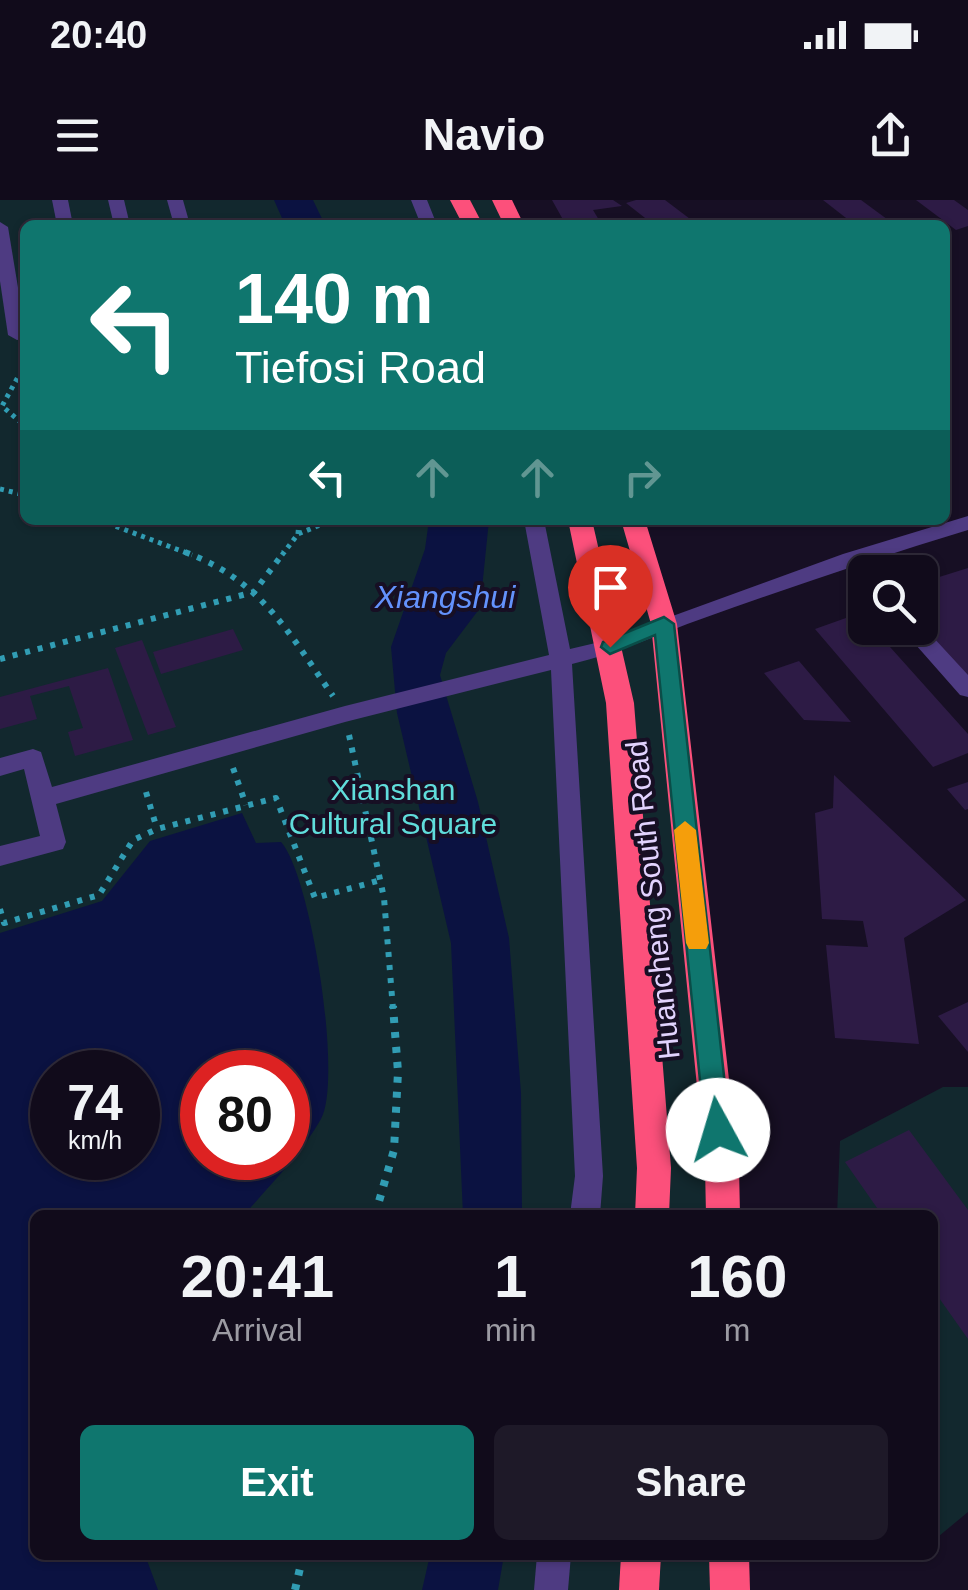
<!DOCTYPE html>
<html lang="en">
<head>
<meta charset="utf-8">
<style>
	:root { --surface:#110b1b; --page:#1e1928; --text:#f1f3f6; --muted:#9c9ba3; --line:#302b3a; --accent:#0f766e }
	body { margin:0; font-family:Arial,sans-serif; background:var(--page); color:var(--text); height:100vh; display:flex; flex-direction:column; font-size:38px; white-space:nowrap }
	* { box-sizing:border-box; margin:0 }
	p { font-size:32px; color:var(--muted) }
	.icon { flex:none; width:55px; height:55px; fill:none; stroke:currentColor; stroke-width:2; stroke-linecap:round; stroke-linejoin:round }
	.map { position:relative; flex:1; overflow:hidden }
	.drawer { position:absolute; left:30px; top:1010px; width:908px; height:350px; display:flex; flex-direction:column; background:var(--surface); border-radius:15px; box-shadow:0 2px 8px #0004,0 0 0 2px var(--line) }
	.drawer>* { flex:none }
	.top-card { position:absolute; left:20px; top:20px; width:930px; height:305px; border-radius:15px; box-shadow:0 2px 8px #0004,0 0 0 2px var(--line); background:#0f766e; color:#fff; overflow:hidden }
	.controls { position:absolute; left:848px; top:355px; display:grid; gap:20px }
	.controls a { display:grid; place-items:center; width:90px; height:90px; border-radius:15px; background:var(--surface); box-shadow:0 2px 8px #0004,0 0 0 2px var(--line); font-size:50px }
	.speed { position:absolute; left:30px; top:850px; display:flex; gap:20px; font-size:50px; font-weight:700; text-align:center }
	.speed>* { display:grid; place-content:center; width:130px; height:130px; border-radius:50%; background:var(--surface); box-shadow:0 2px 8px #0004,0 0 0 2px var(--line); line-height:1 }
	.speed small { font-size:25px; font-weight:400 }
	.speed .limit { border:15px solid #d22; background:#fff; color:#111 }
	.pin { position:absolute; display:grid; place-items:center; width:85px; height:85px; color:#fff; margin:-102px -42px; border-radius:50% 50% 50% 0; rotate:-45deg; box-shadow:0 0 10px #0007 }
	.pin .icon { rotate:45deg }
	.me { position:absolute; width:110px; margin:-55px; rotate:354deg; stroke-linejoin:round; filter:drop-shadow(0 0 8px #0008) }
	.turn { display:flex; align-items:center; gap:35px; height:210px; padding:0 50px; font-size:45px }
	.turn .icon { width:130px; height:130px; stroke-width:2.5 }
	.turn b { display:block; font-size:70px; line-height:85px }
	.lanes { display:flex; align-items:center; height:95px; padding:0 50px; background:#0003; justify-content:center; gap:50px; direction:ltr }
	.lanes .off { opacity:.35 }
	.eta { display:flex; justify-content:space-evenly; align-items:center; height:170px; text-align:center }
	.eta b { font-size:60px; font-weight:700; line-height:70px }
	.cta { display:flex; gap:20px; margin-top:auto; padding:20px 50px }
	.cta a { flex:1; height:115px; border-radius:15px; background:var(--accent); color:#fff; font-size:40px; font-weight:700; line-height:115px; text-align:center }
	.cta a+a { background:var(--page); color:var(--text) }
	.status { display:flex; justify-content:space-between; align-items:center; height:70px; padding:0 50px; background:var(--surface); direction:ltr }
	.status svg { height:28px; fill:currentColor }
	header { display:flex; justify-content:space-between; align-items:center; height:130px; padding:0 50px; background:var(--surface); font-size:45px; font-weight:700 }
	.map>svg:first-child { display:block }
</style>
</head>
<body>
<div class="status"><b>20:40</b><svg viewBox="0 0 49 12"><path d="M0 12V9h3v3zM5 12V6h3v6zM10 12V3h3v9zM15 12V0h3v12zM26 1h20v11H26zM47 4h2v5h-2z"/></svg></div>
<header><svg class="icon" aria-label="menu" viewBox="0 0 24 24"><path d="M4 6h16M4 12h16M4 18h16"/></svg>Navio<svg class="icon" aria-label="share" viewBox="0 0 24 24"><path d="M12 15V3M7 8l5-5 5 5M5 13v7h14v-7"/></svg></header>
<div class="map">
<svg width="968" height="1390" viewBox="0 0 968 1390">
	<rect width="100%" height="100%" fill="#170f24"/>
	<!-- green -->
	<g fill="#12282e" fill-rule="evenodd">
		<path d="M0,0H502L514,25H25V320H633L664,424L723,1015H35V1355H729L730,1390H0ZM52,872H138V958H52ZM202,872H288V958H202Z"/>
		<path d="M943,887H968V1312L933,1341L932,1015H837L840,941Z"/>
	</g>
	<!-- water -->
	<g fill="#0b1241" fill-rule="evenodd">
		<path d="M274,0H313L325,25H285Z"/>
		<path d="M429,320H489L480,408L446,453L440,475L478,602L509,738L521,893L522,1015H463L451,743L397,513L391,447L425,349Z"/>
		<path d="M242,613L256,643L281,642C311,675 343,879 321,919C302,953 270,985 244,1015H35V1355H145L158,1390H0V733L102,701L150,641ZM138,872V958H52V872ZM202,872H288V958H202Z"/>
		<path d="M430,1355H504L498,1390H422Z"/>
	</g>
	<!-- building -->
	<g fill="#2d1b45">
		<path d="M552,0H613L622,6L593,10L602,25H566Z"/>
		<path d="M636,0H665L698,25H654L626,3Z"/>
		<path d="M823,0H861L895,25H855Z"/>
		<path d="M916,0H954L968,10V26L956,30Z"/>
		<path d="M968,368V477L920,424V383Z"/>
		<path d="M860,413L865,428H873L968,534V553L933,567L815,429Z"/>
		<path d="M233,429L243,450L161,474L153,452Z"/>
		<path d="M142,440L176,527L148,535L115,448Z"/>
		<path d="M799,461L851,522L804,520L764,473Z"/>
		<path d="M108,468L133,540L75,556L68,532L83,528L69,486L30,496L37,519L0,529V497Z"/>
		<path d="M834,575L966,700L904,738L919,844L835,838L826,745L868,747L863,721L822,719L815,613L833,608Z"/>
		<path d="M968,582V609L965,610L947,589Z"/>
		<path d="M968,802V852L938,816Z"/>
		<path d="M909,930L968,1010V1139L932,1088V1015H882L845,962Z"/>
	</g>
	<g fill="none" stroke-linecap="round" stroke-linejoin="round">
		<!-- path-far2 -->
		<g stroke="#319db4" stroke-width="5" stroke-dasharray="4 5" stroke-linecap="butt">
			<path d="M25,174L18,177L2,206L25,226"/>
			<path d="M0,289L25,295"/>
			<path d="M99,320L192,355"/>
			<path d="M298,334L299,320"/>
			<path d="M282,355L298,334L332,320"/>
		</g>
		<!-- path-far1 -->
		<g stroke="#319db4" stroke-width="6" stroke-dasharray="5 8" stroke-linecap="butt">
			<path d="M185,352C262,381 288,432 333,496"/>
			<path d="M0,459L254,392L284,352"/>
			<path d="M349,535L384,698L393,809"/>
			<path d="M233,568L246,605"/>
			<path d="M146,592L157,629"/>
			<path d="M0,709L4,723L99,695L133,640L157,629L276,598L315,698L381,680"/>
		</g>
		<!-- path -->
		<g stroke="#319db4" stroke-width="8" stroke-dasharray="6 9" stroke-linecap="butt">
			<path d="M375,1015L394,950L398,872L393,806"/>
			<path d="M295,1390L303,1355"/>
		</g>
		<!-- minor -->
		<g fill="#4e3b82" fill-rule="evenodd">
			<path d="M52,0H68L73,25H57Z"/>
			<path d="M108,0H124L130,25H114Z"/>
			<path d="M167,0H183L190,25H174Z"/>
			<path d="M411,0H427L437,25H421Z"/>
			<path d="M0,22L8,27L25,130L23,139L17,140L8,135L0,81Z"/>
			<path d="M968,316V330C879,357 791,387 704,418C659,434 618,453 572,464L603,976L600,1015H570L575,976L551,470L345,522L56,604L66,642L63,649L0,666V646L40,636L24,569L0,576V558L33,549L41,552L52,587L345,506L549,455L524,320H544L570,449L604,441L843,354Z"/>
			<path d="M920,423L968,475V497L960,495L901,428H920Z"/>
			<path d="M537,1355H571L568,1390H534Z"/>
		</g>
		<!-- highway -->
		<g fill="#fc507b" fill-rule="evenodd">
			<path d="M450,0H470L483,25H463Z"/>
			<path d="M492,0H512L524,25H504Z"/>
			<path d="M568,320H592L634,503L671,968L669,1015H635L637,968L606,503Z"/>
			<path d="M621,320H645L677,424L739,967L740,1015H706L705,967L651,424Z"/>
			<path d="M621,1355H661L659,1390H619Z"/>
			<path d="M709,1355H749L750,1390H710Z"/>
		</g>
	</g>
	<!-- route -->
	<path fill="#0f766e" stroke="#0a4d48" stroke-width="2.5" d="M664,417L674,424L730,930L727,938L718,941L709,938L705,930L655,435L610,454L601,447L603,442Z"/>
	<!-- slow -->
	<path fill="#f59e0b" d="M685,621L696,630L709,743L706,749H689L686,743L674,630Z"/>
	<g text-anchor="middle" stroke-width="8" stroke-linejoin="round" paint-order="stroke">
		<!-- park labels -->
		<g font-size="30" fill="#60dddb" stroke="#170f24">
			<text x="393" y="600">Xianshan<tspan x="393" dy="34">Cultural Square</tspan></text>
		</g>
		<!-- street labels -->
		<g font-size="30" fill="#e2d3fe" stroke="#170f24">
			<text transform="translate(653 700) rotate(-96)" y="10">Huancheng South Road</text>
		</g>
		<!-- water labels -->
		<g font-size="32" font-style="italic" fill="#6392fc" stroke="#170f24">
			<text x="445" y="408">Xiangshui</text>
		</g>
	</g>
</svg>
<div class="controls">
<a><svg class="icon" aria-label="search" viewBox="0 0 24 24"><circle cx="10" cy="10" r="6"/><path d="M15 15l6 6"/></svg></a>
</div>
<div class="speed"><div>74<small>km/h</small></div><div class="limit">80</div></div>
<div class="pin" style="left:610px;top:447px;background:#d93025"><svg class="icon" aria-label="arrive" viewBox="0 0 24 24"><path d="M6 21V4h12l-3 4 3 4H6"/></svg></div>
<svg class="me" style="left:718px;top:930px" viewBox="-20 -20 40 40"><circle r="19" fill="#fff"/><path d="M0-13L10 11 0 6-10 11z" fill="#0f766e"/></svg>
<div class="top-card">
<div class="turn"><svg class="icon" aria-label="left" viewBox="0 0 24 24"><path d="M17 20v-9H6M10 6l-5 5 5 5"/></svg><div><b>140 m</b>Tiefosi Road</div></div>
<div class="lanes"><svg class="icon" aria-label="left" viewBox="0 0 24 24"><path d="M17 20v-9H6M10 6l-5 5 5 5"/></svg><svg class="icon off" aria-label="ahead" viewBox="0 0 24 24"><path d="M12 20V5M6 11l6-6 6 6"/></svg><svg class="icon off" aria-label="ahead" viewBox="0 0 24 24"><path d="M12 20V5M6 11l6-6 6 6"/></svg><svg class="icon off" aria-label="right" viewBox="0 0 24 24"><path d="M7 20v-9h11M14 6l5 5-5 5"/></svg></div>
</div>
<section class="drawer">
<div class="eta">
<div><b>20:41</b><p>Arrival</p></div>
<div><b>1</b><p>min</p></div>
<div><b>160</b><p>m</p></div>
</div>
<div class="cta"><a>Exit</a><a>Share</a></div>
</section>
</div>
</body>
</html>
